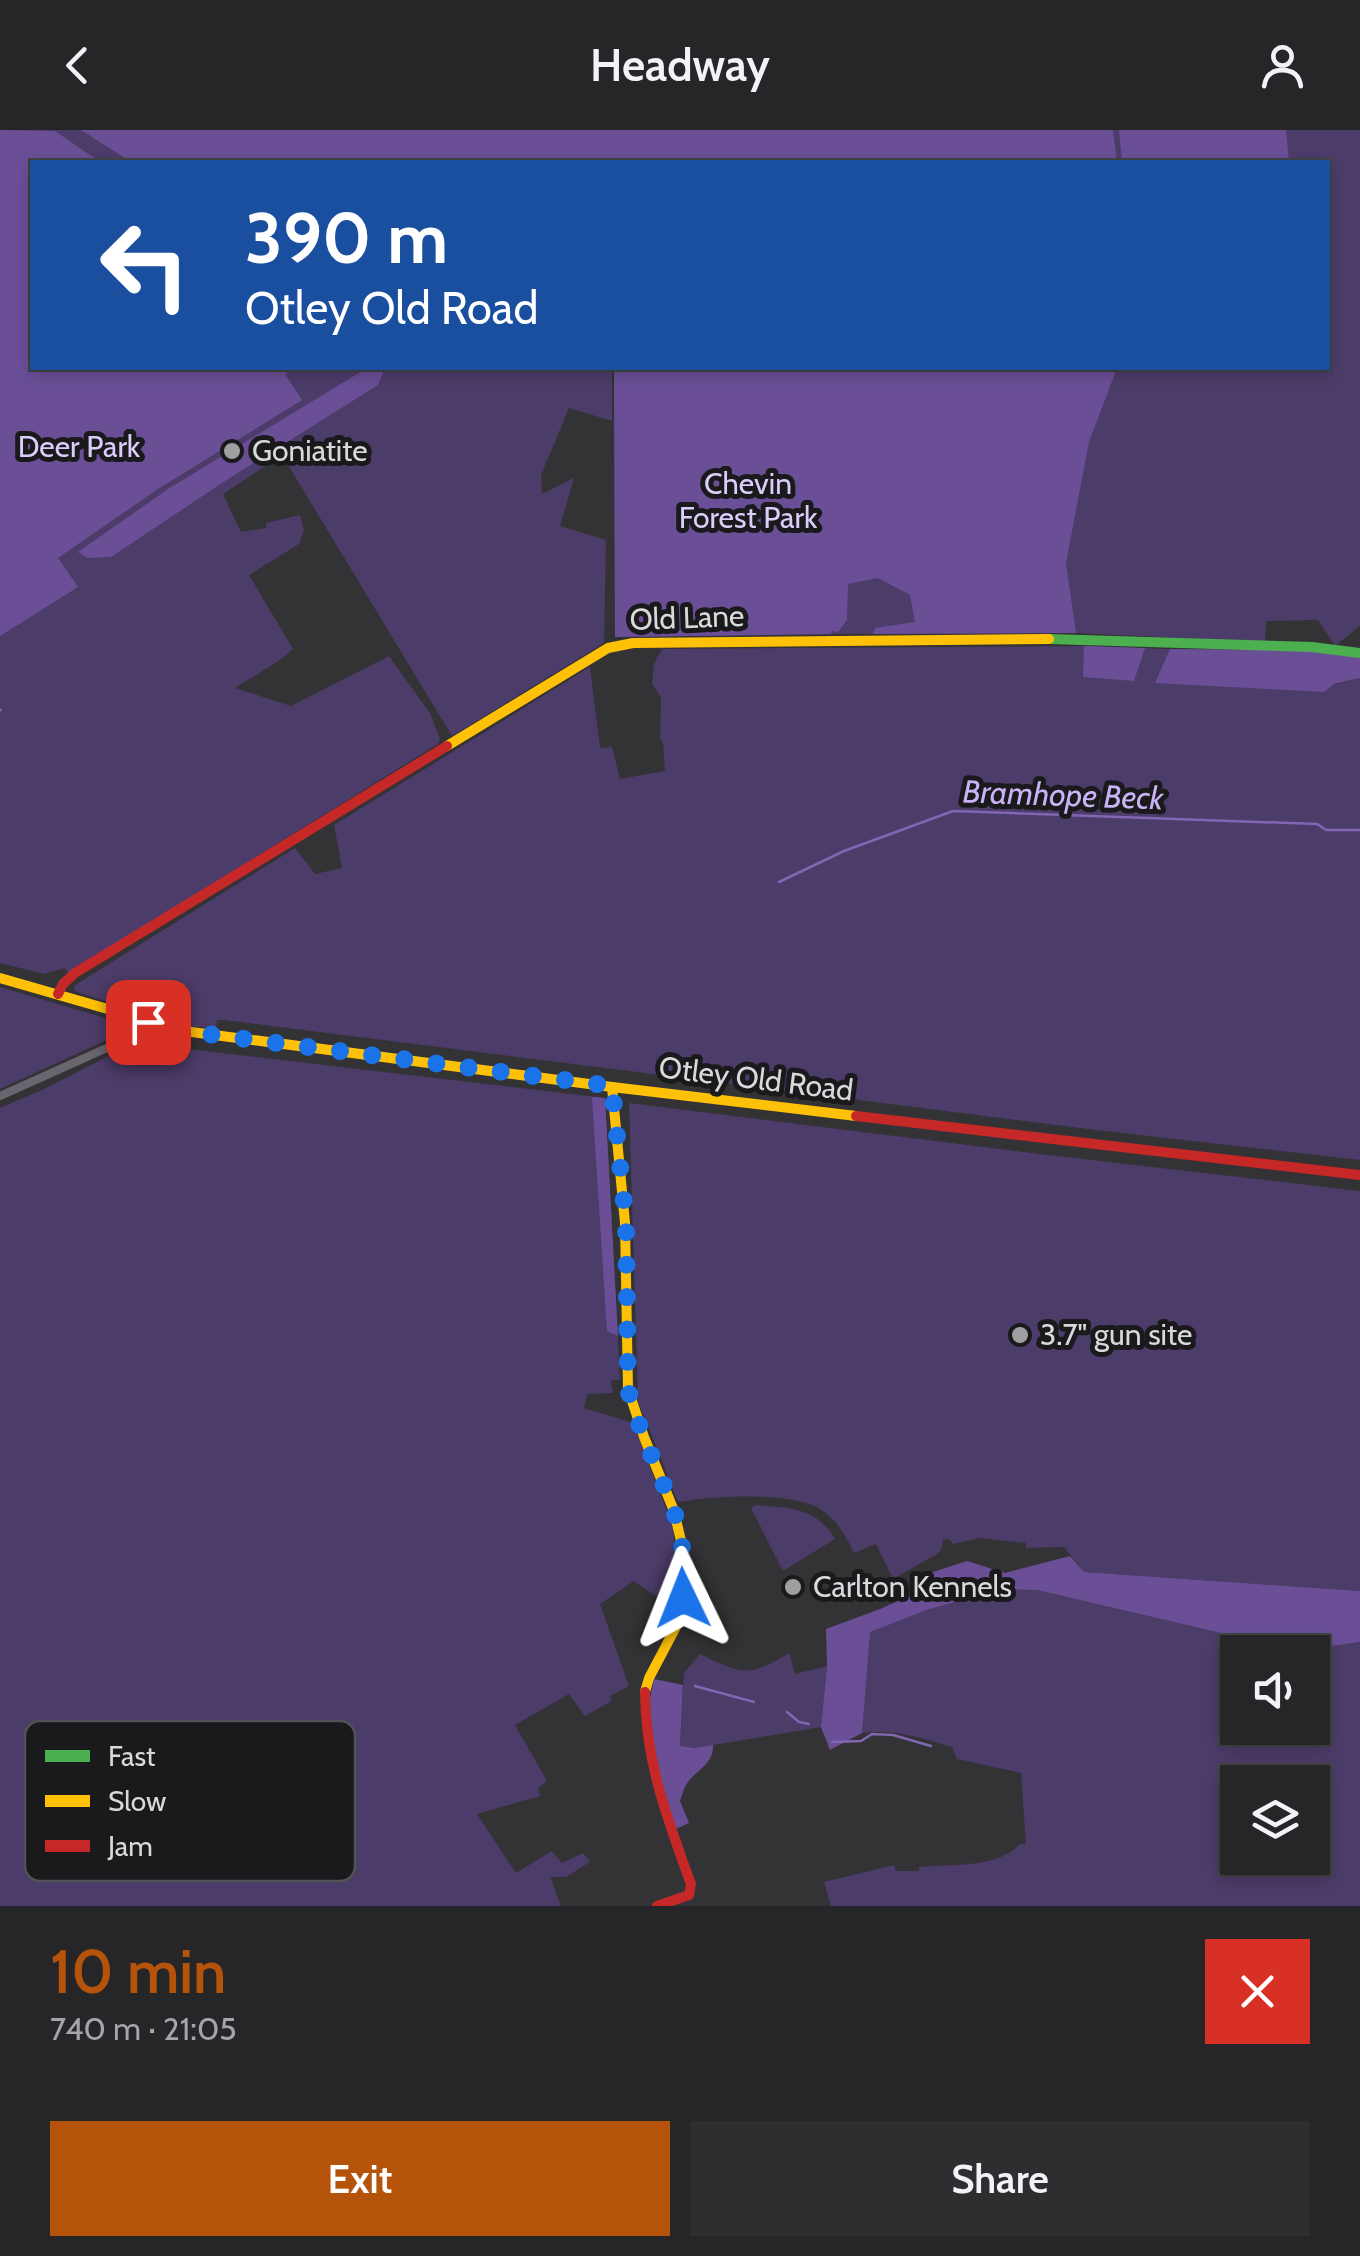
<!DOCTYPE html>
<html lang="en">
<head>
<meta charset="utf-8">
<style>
	:root { --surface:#262628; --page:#2e2e30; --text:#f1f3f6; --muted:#a4a5a8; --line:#424345; --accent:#b45309 }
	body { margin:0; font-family:Cabin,sans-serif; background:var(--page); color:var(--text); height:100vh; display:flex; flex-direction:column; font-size:38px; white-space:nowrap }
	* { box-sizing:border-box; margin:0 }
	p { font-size:32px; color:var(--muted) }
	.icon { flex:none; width:55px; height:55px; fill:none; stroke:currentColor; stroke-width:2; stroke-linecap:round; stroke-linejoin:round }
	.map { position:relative; height:1776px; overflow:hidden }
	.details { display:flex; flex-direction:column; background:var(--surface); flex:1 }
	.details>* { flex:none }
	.hud { position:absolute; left:30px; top:30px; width:1300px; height:210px; border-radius:0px; box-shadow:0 5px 15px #0003,0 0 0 2px var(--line); background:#1a4fa0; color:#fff; overflow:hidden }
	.fabs { position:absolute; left:1220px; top:1505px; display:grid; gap:20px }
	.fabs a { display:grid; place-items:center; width:110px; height:110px; border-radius:0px; background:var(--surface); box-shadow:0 5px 15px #0003,0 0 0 2px var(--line); font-size:50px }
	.pin { position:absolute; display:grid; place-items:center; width:85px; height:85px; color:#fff; margin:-42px; border-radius:20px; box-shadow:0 5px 15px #0006 }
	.me { position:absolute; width:110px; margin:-55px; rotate:358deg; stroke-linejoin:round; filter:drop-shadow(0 0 8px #0008) }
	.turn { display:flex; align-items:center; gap:35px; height:210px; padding:0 50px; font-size:45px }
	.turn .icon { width:130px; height:130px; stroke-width:2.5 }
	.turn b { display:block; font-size:70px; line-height:85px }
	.round { display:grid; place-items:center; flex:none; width:105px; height:105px; border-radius:0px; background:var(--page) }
	.headline { display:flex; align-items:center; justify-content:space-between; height:170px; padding:0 50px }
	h1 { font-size:60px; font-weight:600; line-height:75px; color:var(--accent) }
	.primary-button { display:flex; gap:20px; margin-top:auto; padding:20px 50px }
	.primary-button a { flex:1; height:115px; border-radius:0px; background:var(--accent); color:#fff; font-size:40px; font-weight:600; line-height:115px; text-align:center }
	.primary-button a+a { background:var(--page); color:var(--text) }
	header { display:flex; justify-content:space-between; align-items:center; height:130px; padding:0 50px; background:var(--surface); font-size:45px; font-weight:600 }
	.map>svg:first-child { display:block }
</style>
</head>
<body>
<header><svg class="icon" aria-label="back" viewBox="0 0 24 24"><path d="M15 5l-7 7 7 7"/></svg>Headway<svg class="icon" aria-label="person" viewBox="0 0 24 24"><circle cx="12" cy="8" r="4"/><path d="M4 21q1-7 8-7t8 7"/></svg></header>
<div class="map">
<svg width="1360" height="1776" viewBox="0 0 1360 1776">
	<rect width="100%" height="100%" fill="#333235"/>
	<!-- green -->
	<g fill="#4c3c69" fill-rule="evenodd">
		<path d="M0,0H1360V496L1335,516L1318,490L1266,491L1265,512L1076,503L831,504L615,507L614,238H1328V32H32V238H612V291L569,278L541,345L542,364L574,348L560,396L606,410L604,513L452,606L282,325L223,364L241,402L266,398V393L300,385L304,400L299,414L249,445L293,519L280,530L235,558L291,576L389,526L430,583L440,609L438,614L68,843L65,838L44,844L0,833Z"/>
		<path d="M1084,516L1192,520H1314L1328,556L1360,548V1030L1096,1000L224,890H217L216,898L182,896L74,861L75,855L295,718L315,744L342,738L334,695L590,537L600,618L612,617L620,649L665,641L663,613L660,609L661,567L652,554L654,534L662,519Z"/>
		<path d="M0,857L129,895L133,898L0,959Z"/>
		<path d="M159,912L172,917L605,968L620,1250H611L613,1263L587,1264L584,1278L633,1293L673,1397L678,1458L676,1480L634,1451L600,1474L629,1556L610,1566L612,1571L585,1586L569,1564L515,1595L547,1651L538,1658L540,1666L477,1684L516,1743L552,1721L562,1733L583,1723L590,1732L566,1747H550L561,1776H0V978L44,959L132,914Z"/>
		<path d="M629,973L1048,1025L1360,1061V1461L1084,1442L1064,1417L1026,1418V1413L980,1408L953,1414L949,1409L943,1410L941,1420L937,1424L893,1449L876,1414L854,1423C846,1406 837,1390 820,1379C793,1361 711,1366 678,1372L638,1271Z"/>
		<path d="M756,1375C788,1378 817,1377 835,1409L783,1441L751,1378Z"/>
		<path d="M1000,1459L1037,1460L1298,1521L1360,1512V1776H831L824,1752L894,1735L896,1741H919V1737C951,1734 998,1739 1020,1714H1026L1021,1643L957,1629L952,1617C922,1608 895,1599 862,1603L869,1502L927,1480ZM1238,1522H1312V1598H1238ZM1238,1652H1312V1728H1238Z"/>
		<path d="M789,1523L795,1544L827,1536L821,1597L695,1618L680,1617L684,1543L700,1524C742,1544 748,1548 789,1523Z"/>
	</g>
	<!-- forest -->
	<g fill="#6a4f97">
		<path d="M0,0L55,1L100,32H32V238H294L285,244L302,270L158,359L58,428L78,457L0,506Z"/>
		<path d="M81,0H1113L1117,32H131Z"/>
		<path d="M1119,0H1286L1289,32H1122Z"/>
		<path d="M367,238H385L378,255L225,351L111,427L88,428L78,422L168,359Z"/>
		<path d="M614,238H1117L1089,312L1066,433L1076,503L873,504L875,498L915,492L910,465L878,448L848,454L847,490L838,502L832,501L831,504L615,507Z"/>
		<path d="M1084,516L1145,518L1134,551L1083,547Z"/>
		<path d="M1170,519L1314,520L1360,527V548L1334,554L1324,562L1155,553Z"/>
		<path d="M592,967L605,968L618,1206L607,1201Z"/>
		<path d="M1070,1426L1084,1442L1360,1461V1512L1298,1521L1037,1460L1000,1459L927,1480L870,1502L862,1603L830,1620L821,1597L827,1536L826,1499L880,1479L930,1457L935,1454L930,1443L967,1431L1005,1443Z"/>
		<path d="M654,1549L683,1555L680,1616L694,1618L713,1615C714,1635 695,1640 686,1655C683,1660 682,1666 680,1671L689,1693L676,1699C661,1671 651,1605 650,1572C650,1565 653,1556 654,1549Z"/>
	</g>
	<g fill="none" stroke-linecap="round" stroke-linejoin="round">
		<!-- stream -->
		<g stroke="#8265b3" stroke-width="2.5">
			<path d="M0,580H1"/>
			<path d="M779,752L844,721L953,681L1317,694L1326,700H1360"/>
			<path d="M695,1556L754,1572"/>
			<path d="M787,1582L799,1592L809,1594"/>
			<path d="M832,1612L861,1611L872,1604L893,1605L931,1616"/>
		</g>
		<!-- street -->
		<path stroke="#6a6670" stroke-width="8" d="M0,966L129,908L148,892"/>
		<!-- fast -->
		<path stroke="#4caf50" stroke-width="10" d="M1049,509L1312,517L1360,523"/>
		<!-- slow -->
		<g stroke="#ffc107" stroke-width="10">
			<path d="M447,616L608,518L633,513L1049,509"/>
			<path d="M0,848L184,901L612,957L856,986"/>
			<path d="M612,957L625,1093L628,1259L644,1307L674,1381L682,1415L683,1468L681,1482L678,1493L649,1548L645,1562"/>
		</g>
		<!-- jam -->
		<g stroke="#c62828" stroke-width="10">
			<path d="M58,864L63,854L75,843L447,616"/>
			<path d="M856,986L1360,1045"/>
			<path d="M645,1562C645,1631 668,1691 691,1754L689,1765L657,1776"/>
		</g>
	</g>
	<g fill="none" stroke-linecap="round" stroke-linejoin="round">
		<!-- route -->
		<path stroke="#1a73e8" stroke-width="18" stroke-dasharray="0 32.4" d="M148,892L184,901L612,956L626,1093L628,1260L641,1300L674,1380L682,1415L683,1468"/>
	</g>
	<!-- markers -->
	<g fill="#9f9ea1" stroke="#1a191c" stroke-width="4">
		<circle cx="232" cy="321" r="10"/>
		<circle cx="1020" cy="1205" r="10"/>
		<circle cx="793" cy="1457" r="10"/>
	</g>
	<g text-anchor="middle" stroke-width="10" stroke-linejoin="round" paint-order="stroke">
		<!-- park labels -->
		<g font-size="30" fill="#dbcdfa" stroke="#1a191c">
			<text x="79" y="327">Deer Park</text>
			<text x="748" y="364">Chevin<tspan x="748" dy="34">Forest Park</tspan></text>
		</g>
		<!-- poi labels -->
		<g font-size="30" fill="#d9d8db" stroke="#1a191c" text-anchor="start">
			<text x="252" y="331">Goniatite</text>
			<text x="1040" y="1215">3.7" gun site</text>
			<text x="813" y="1467">Carlton Kennels</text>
		</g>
		<!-- street labels -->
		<g font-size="30" fill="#d9d8db" stroke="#1a191c">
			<text transform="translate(687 488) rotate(-2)" y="10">Old Lane</text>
			<text transform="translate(756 949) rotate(7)" y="10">Otley Old Road</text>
		</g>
		<!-- water labels -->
		<g font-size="32" font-style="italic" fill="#c9b3f6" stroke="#1a191c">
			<text transform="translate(1063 665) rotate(2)" y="11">Bramhope Beck</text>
		</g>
	</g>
	<!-- legend -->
	<rect x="25" y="1591" width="330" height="160" rx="15" fill="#1a191c" stroke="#535255" stroke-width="2.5"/>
	<rect x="45" y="1620" width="45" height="12" fill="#4caf50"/>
	<rect x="45" y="1665" width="45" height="12" fill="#ffc107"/>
	<rect x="45" y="1710" width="45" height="12" fill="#c62828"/>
	<g font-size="28" fill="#d9d8db">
		<text x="108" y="1636">Fast</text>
		<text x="108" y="1681">Slow</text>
		<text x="108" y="1726">Jam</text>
	</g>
</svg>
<div class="fabs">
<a><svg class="icon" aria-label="sound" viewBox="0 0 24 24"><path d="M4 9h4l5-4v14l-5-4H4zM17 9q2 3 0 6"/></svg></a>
<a><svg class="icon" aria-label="layers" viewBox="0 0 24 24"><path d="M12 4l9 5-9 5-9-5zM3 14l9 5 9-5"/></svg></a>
</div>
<div class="pin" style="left:148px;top:892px;background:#d93025"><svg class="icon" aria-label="arrive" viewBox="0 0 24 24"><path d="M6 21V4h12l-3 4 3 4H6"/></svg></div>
<svg class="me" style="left:683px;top:1468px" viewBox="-20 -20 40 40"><path d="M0-17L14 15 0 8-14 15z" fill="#1a73e8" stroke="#fff" stroke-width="4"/></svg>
<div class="hud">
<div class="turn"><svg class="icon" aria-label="left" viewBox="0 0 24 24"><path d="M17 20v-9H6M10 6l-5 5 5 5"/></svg><div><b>390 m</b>Otley Old Road</div></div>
</div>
</div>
<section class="details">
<div class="headline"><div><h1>10 min</h1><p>740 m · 21:05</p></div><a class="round" style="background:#d93025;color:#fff"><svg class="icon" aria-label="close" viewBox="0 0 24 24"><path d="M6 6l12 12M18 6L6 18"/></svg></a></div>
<div class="primary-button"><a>Exit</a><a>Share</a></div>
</section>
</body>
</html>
